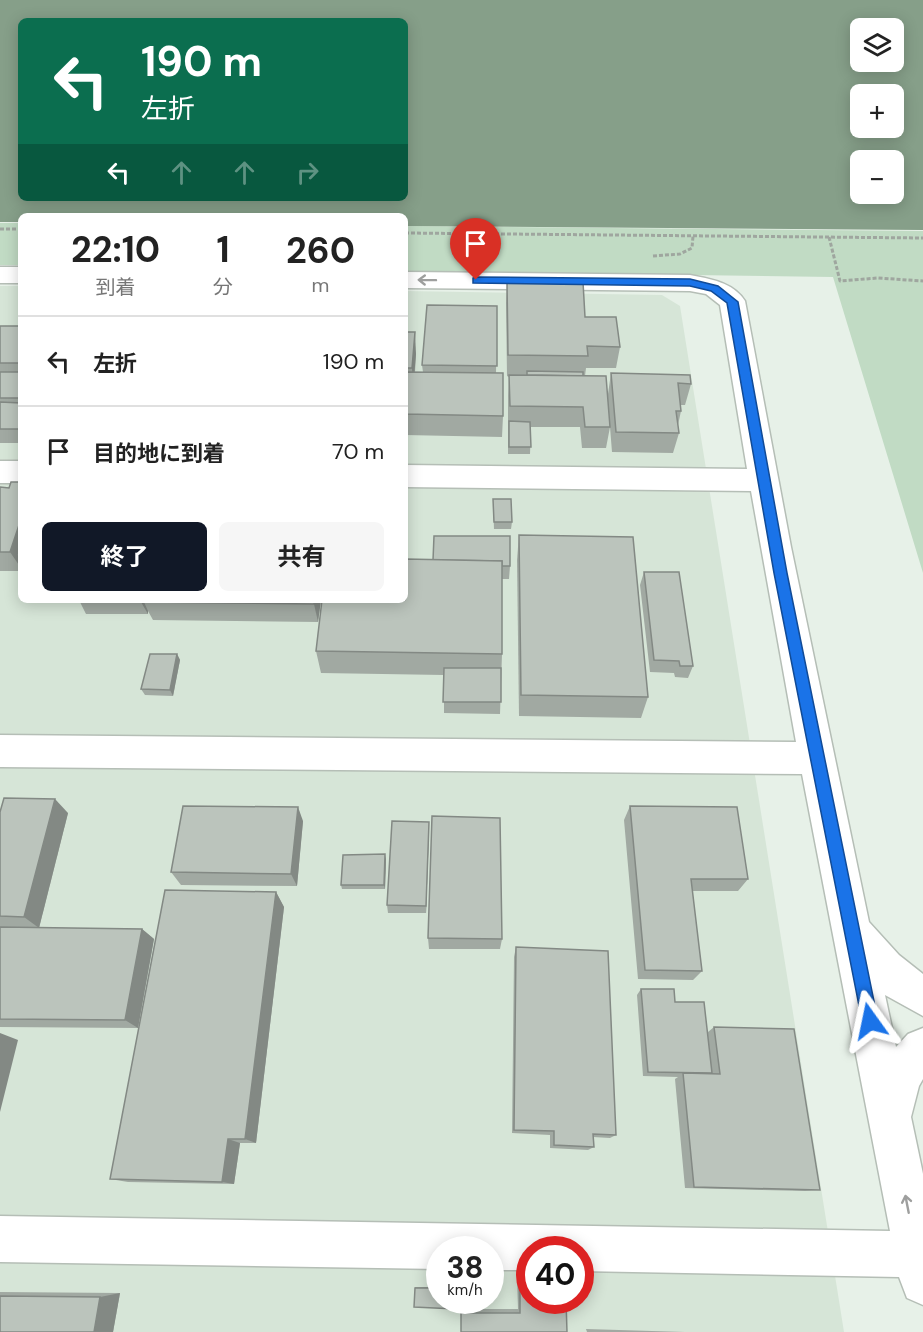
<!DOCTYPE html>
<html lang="ja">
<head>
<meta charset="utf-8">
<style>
	:root { --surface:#fff; --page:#f6f6f6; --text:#222; --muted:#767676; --line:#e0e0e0; --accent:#111827 }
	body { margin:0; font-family:"DM Sans","Noto Sans JP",sans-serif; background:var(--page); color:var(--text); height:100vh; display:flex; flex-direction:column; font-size:22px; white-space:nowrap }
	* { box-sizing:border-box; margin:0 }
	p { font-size:20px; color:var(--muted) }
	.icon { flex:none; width:33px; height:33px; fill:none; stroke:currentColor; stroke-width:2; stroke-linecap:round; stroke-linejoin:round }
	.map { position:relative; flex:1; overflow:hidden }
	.panel { position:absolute; left:18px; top:213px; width:390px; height:390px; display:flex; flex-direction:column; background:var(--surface); border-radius:9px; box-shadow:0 3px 15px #0003 }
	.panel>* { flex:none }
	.guide { position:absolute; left:18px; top:18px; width:390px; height:183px; border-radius:9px; box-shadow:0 3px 15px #0003; background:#0b6e4f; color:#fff; overflow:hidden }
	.fabs { position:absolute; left:850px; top:18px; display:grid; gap:12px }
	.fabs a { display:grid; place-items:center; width:54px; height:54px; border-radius:9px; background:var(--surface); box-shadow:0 3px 15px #0003; font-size:30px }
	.speed { position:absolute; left:426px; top:1236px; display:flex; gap:12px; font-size:30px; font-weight:700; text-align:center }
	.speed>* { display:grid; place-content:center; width:78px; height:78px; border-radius:50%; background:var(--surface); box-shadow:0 3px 15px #0003; line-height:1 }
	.speed small { font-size:15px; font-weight:400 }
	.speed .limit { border:9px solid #d22; background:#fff; color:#111 }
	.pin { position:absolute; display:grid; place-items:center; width:51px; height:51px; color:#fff; margin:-62px -26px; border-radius:50% 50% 50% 0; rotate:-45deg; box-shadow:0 0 6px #0007 }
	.pin .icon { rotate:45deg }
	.me { position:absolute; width:66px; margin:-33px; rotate:348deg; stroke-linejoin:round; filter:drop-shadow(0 0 4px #0008) }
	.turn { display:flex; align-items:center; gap:21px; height:126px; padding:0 24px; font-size:27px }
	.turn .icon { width:78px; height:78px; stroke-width:2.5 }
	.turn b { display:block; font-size:42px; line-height:51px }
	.lanes { display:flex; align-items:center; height:57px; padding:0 24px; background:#0003; justify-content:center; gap:30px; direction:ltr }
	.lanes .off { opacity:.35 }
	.eta { display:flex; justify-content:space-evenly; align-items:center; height:102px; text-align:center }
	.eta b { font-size:36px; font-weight:700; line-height:42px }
	.action { display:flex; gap:12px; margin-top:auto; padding:12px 24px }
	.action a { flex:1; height:69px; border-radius:9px; background:var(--accent); color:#fff; font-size:24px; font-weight:700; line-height:69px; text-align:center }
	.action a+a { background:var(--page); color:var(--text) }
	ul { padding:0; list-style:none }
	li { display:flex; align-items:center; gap:18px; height:90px; padding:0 24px; border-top:2px solid var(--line) }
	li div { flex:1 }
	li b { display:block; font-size:22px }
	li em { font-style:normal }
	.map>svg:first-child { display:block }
</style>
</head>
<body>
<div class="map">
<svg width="923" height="1332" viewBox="0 0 923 1332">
	<rect width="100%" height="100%" fill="#e7f1e8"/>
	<!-- built -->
	<path fill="#d6e5d7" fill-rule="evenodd" d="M0,286H21V600H405V291L662,295L680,306L844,1332H0ZM440,1250H490V1300H440ZM530,1250H580V1300H530Z"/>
	<!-- green -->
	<g fill="#c1dbc4">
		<rect x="0" y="223" width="21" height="42"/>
		<path d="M405,226L923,231V573L833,277L405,271Z"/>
	</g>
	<!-- water -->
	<path fill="#869f89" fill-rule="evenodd" d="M0,0H923V230L405,226V216H21V222H0ZM21,21H405V198H21ZM861,28H894V62H861ZM861,94H894V128H861ZM861,160H894V194H861Z"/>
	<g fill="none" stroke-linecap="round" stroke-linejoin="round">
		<defs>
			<g id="minor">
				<rect x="0" y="267" width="21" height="16"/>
				<path d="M405,272L690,275C710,279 733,282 745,301L791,547L869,922L899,955L923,974V1016L885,995L896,1047L908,1034L923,1028V1079L919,1086L911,1117L923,1174V1305L907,1298L899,1277L580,1271V1250H530V1270H490V1250H440V1269L0,1262V1216L890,1231L802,774L0,767V735L796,742L751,491L405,487V465L747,469L720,305L706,294L690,291L405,288Z"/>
				<rect x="0" y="461" width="21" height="22"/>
			</g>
		</defs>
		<!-- minor casing -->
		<use href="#minor" stroke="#b5beb6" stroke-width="3"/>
		<!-- path -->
		<g stroke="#9fa69f" stroke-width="3" stroke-dasharray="4 2" stroke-linecap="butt">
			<path d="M0,229H21"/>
			<path d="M405,233L923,238"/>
			<path d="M829,237L840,281L878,278L923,281"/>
			<path d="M653,256L680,254L692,248L693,236"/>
		</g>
		<!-- minor -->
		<use href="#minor" fill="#fff" fill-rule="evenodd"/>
	</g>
	<!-- wall -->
	<g fill="#a1a9a2">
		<path d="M507,281L585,317L620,347L616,368H586L585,376L608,394L611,373L691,384L685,405H681V411L678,425L679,433L673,453L612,452L610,427L606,448H582L580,427H531L530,454H508V396L509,377L507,376L506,303Z"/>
		<path d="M497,306L496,373L503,416L502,437L405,435V332L416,354L415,372H423L422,365Z"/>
		<rect x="0" y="326" width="21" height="117"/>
		<path d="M21,482V571H0V487L9,488Z"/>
		<path d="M493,499L512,522L511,529H494Z"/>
		<path d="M519,535L648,697L641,718L519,716L517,560Z"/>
		<path d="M405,559L510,566L509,579H502V654L500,714L444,713V675L321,673L316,651Z"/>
		<path d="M644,572L693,666L688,678L675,677L674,673L650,672L640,585Z"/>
		<path d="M79,600H321L318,622L153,620L148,611V614H86Z"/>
		<path d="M177,654L180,660L173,696L145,695L141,689Z"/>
		<path d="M630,806L748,879L738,891H692L702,971L693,980L638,979L624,820Z"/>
		<path d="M0,812L68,813L39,928L0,927Z"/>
		<path d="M303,821L297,886L181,885L171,872Z"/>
		<path d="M429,822V831L426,913H388L387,905Z"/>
		<path d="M386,859L385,889H342L341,885Z"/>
		<path d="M276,892L284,907L256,1143H240L234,1184L128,1182L110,1179Z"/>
		<path d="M0,927L142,929L154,939L138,1028L0,1027Z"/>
		<path d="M428,938L502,939L500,949H429Z"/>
		<path d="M516,947L616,1135L610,1138L593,1137L594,1147L588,1150L550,1148V1135L512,1133L514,957Z"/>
		<path d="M641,989L675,1002L708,1032L714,1027L820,1190L805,1191L685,1188L675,1079L678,1077L643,1076L637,995Z"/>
		<path d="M517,1275H530V1300L567,1332H461V1309H518Z"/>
		<path d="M415,1287H440V1300L415,1288Z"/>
		<path d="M0,1292L120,1293L113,1332H0Z"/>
		<path d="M586,1329L685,1332H587Z"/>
	</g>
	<!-- shaded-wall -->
	<g fill="#838984">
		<path d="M415,332L416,354L413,389L412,368Z"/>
		<path d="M21,519V554H17L21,560V568L10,552Z"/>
		<path d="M142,600H151L144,602L148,611V614L141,602Z"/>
		<path d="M314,600H321L318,622L314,604Z"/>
		<path d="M177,654L180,660L173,696L170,690Z"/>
		<path d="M55,799L68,813L39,928L24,917Z"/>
		<path d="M298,807L303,821L297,886L291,874Z"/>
		<path d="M429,822V831L426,913V906Z"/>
		<path d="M385,854L386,859L385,889L384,885Z"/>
		<path d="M276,892L284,907L256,1143L245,1139Z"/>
		<path d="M142,929L154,939L138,1028L125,1020Z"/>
		<path d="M0,1033L18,1040L0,1112Z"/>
		<path d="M228,1139L240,1143L234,1184L222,1182Z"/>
		<path d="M120,1293L113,1332H94L100,1297Z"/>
	</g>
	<!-- building -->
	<g fill="#bbc4bc" stroke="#838984" stroke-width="1.5">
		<path d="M507,281L583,282L585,317H616L620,347L587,346L588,356L508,355Z"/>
		<path d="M427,305L497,306V366L422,365Z"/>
		<rect x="0" y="326" width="21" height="37"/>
		<path d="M405,332H415L412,368H405Z"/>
		<path d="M527,371L583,372V376L527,375Z"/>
		<rect x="0" y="372" width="21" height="26"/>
		<path d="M405,372L503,373V416L405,414Z"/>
		<path d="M611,373L690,375L691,384L678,383L681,411H676L679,433L616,432Z"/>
		<path d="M509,375L606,376L610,427H585L583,407L510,406Z"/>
		<path d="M0,402L21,403V429H0Z"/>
		<path d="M509,421L530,422L531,447H509Z"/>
		<path d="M11,482H21V519L10,552H0V487L9,488Z"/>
		<path d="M493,499H511L512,522H494Z"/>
		<path d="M519,535L633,537L648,697L521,695Z"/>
		<path d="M434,536H510V566H502V561L433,560Z"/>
		<path d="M21,542V554H17Z"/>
		<path d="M405,559L502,561V654L316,651L322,600H405Z"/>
		<path d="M644,572H679L693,666H680L679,661L654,660Z"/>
		<path d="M79,600H142L141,602L78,601Z"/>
		<path d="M144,600H314V604L144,602Z"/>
		<path d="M150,654H177L170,690L141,689Z"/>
		<path d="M444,668H501V702H443Z"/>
		<path d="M4,798L55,799L24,917L0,916V812Z"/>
		<path d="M183,806L298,807L291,874L171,872Z"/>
		<path d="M630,806L737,807L748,879H691L702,971L645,970Z"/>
		<path d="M432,816L500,818L502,939L428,938Z"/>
		<path d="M392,821L429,822L426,906L387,905Z"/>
		<path d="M385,854L384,885H341L343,855Z"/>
		<path d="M165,890L276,892L245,1139H228L222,1182L110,1179Z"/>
		<path d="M0,927L142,929L125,1020L0,1019Z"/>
		<path d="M516,947L608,951L616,1135L593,1134L594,1147L554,1145V1131L514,1130Z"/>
		<path d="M641,989H674L675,1002H704L712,1073L648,1072Z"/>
		<path d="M714,1027L794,1029L820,1190L694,1187L683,1073L720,1074Z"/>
		<path d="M520,1278H530V1300H566L567,1332H461V1313H520Z"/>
		<path d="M415,1288H440V1300H455V1309L414,1307Z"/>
		<path d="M0,1296L100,1297L94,1332H0Z"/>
	</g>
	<!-- one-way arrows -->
	<defs><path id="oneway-shaft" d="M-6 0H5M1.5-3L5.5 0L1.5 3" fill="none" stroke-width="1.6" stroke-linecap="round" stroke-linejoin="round" transform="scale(1.5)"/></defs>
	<g stroke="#9e9f9e">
		<use href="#oneway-shaft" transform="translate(427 280) rotate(-179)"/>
		<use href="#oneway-shaft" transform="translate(907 1204) rotate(-101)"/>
	</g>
	<!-- route -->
	<path fill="#1a73e8" stroke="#114b97" stroke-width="1.5" d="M476,277L690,279L718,286L738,302L787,573L878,1021L876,1027L870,1029L864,1027L862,1021L774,573L727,303L711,291L690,286L473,283V278Z"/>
</svg>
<div class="fabs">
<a><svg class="icon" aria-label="layers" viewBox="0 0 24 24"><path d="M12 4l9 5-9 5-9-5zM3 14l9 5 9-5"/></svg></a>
<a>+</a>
<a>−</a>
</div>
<div class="speed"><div>38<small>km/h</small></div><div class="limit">40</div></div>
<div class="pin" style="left:476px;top:280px;background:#d93025"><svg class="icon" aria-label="arrive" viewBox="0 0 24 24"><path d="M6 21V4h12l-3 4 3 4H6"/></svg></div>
<svg class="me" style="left:870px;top:1021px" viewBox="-20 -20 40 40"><path d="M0-17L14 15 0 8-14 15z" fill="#1a73e8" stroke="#fff" stroke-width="4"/></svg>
<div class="guide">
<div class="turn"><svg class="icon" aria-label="left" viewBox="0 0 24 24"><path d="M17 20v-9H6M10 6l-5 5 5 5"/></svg><div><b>190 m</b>左折</div></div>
<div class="lanes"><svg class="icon" aria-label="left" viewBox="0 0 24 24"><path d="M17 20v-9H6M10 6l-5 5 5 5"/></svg><svg class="icon off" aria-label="ahead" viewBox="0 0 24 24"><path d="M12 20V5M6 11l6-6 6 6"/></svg><svg class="icon off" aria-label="ahead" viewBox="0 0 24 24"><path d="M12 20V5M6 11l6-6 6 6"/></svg><svg class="icon off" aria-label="right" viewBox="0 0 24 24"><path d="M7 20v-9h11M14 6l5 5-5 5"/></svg></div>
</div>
<section class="panel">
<div class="eta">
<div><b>22:10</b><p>到着</p></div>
<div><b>1</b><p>分</p></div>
<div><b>260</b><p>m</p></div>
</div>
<ul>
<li><svg class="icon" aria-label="left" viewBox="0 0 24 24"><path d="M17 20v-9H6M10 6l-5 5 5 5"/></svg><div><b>左折</b></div><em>190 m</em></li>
<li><svg class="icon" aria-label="arrive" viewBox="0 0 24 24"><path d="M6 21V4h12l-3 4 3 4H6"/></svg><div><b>目的地に到着</b></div><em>70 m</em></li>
</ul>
<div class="action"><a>終了</a><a>共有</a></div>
</section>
</div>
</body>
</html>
